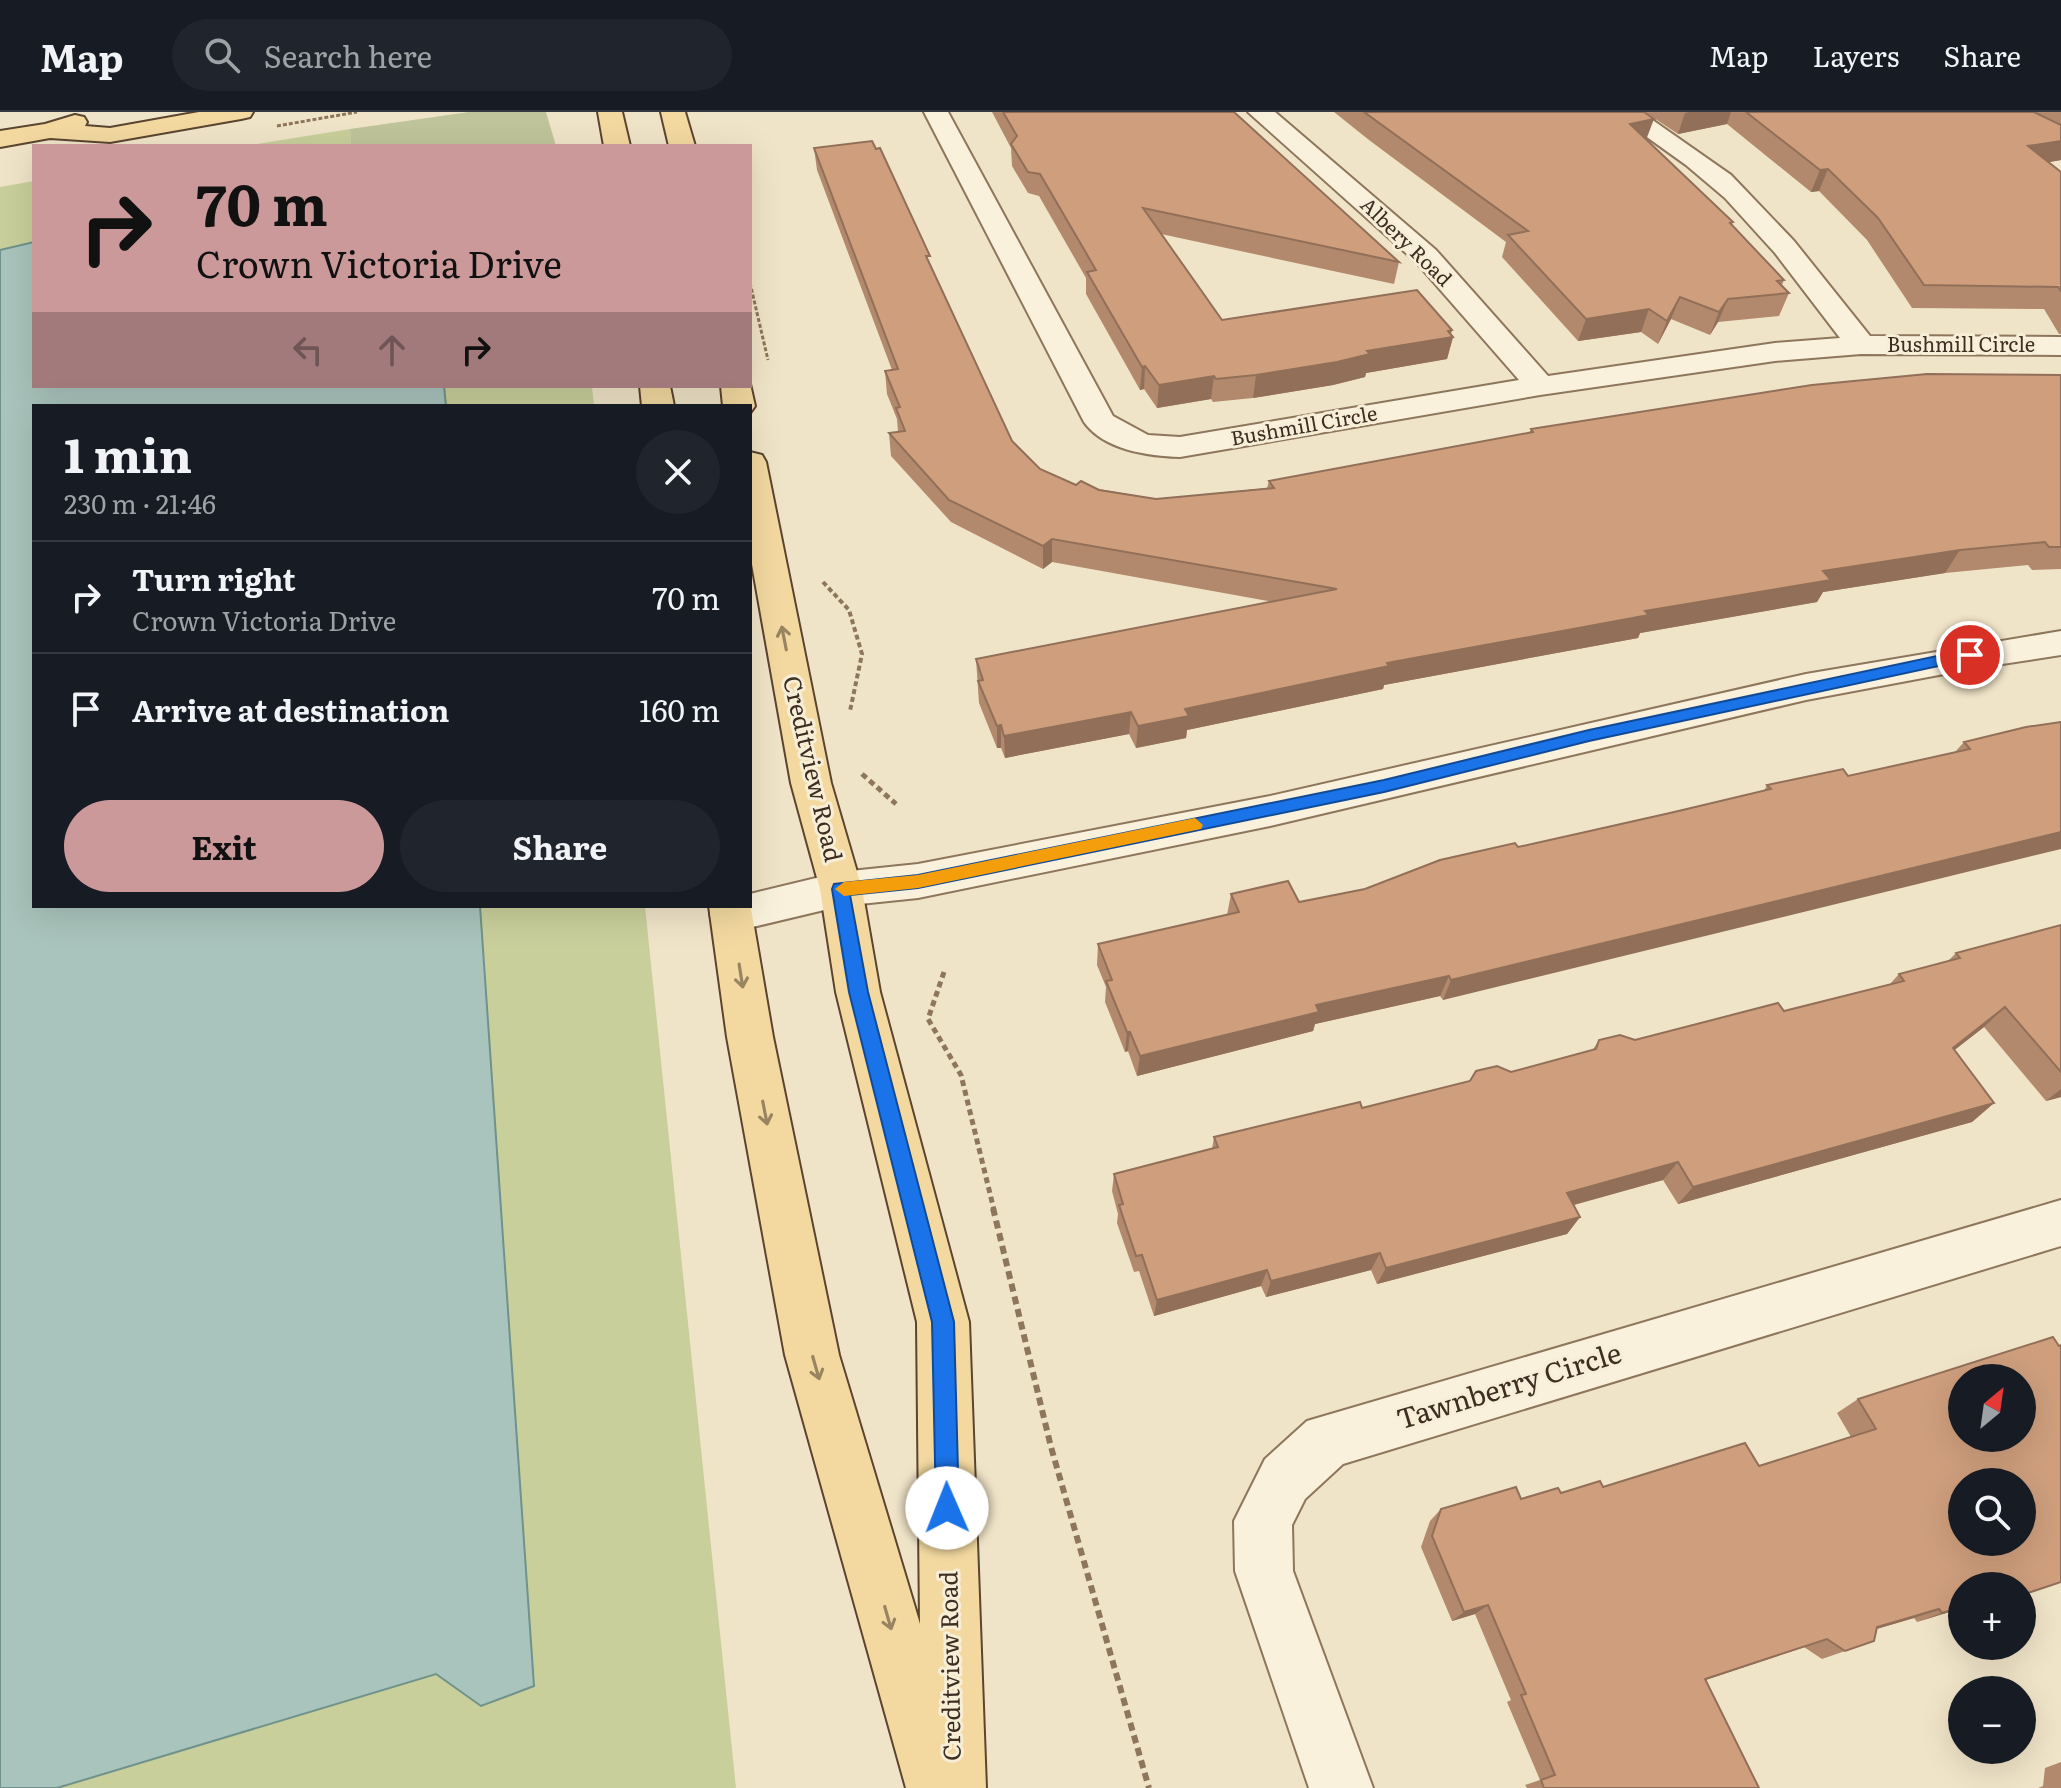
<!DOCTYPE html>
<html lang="en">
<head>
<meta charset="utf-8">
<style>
	:root { --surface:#171b24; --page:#20242c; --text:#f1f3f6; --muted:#9ea1a6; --line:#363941; --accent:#cc999b }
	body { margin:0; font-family:Literata,serif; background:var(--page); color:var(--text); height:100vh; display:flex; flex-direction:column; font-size:30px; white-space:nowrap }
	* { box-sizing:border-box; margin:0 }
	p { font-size:26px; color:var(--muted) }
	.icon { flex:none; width:44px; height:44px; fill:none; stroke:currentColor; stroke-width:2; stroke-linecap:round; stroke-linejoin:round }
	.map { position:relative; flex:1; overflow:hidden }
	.panel { position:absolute; left:32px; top:292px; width:720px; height:504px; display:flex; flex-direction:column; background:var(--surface); border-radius:0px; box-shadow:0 8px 32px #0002 }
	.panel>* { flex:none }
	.banner { position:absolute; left:32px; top:32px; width:720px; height:244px; border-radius:0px; box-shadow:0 8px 32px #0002; background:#cc999b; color:#111; overflow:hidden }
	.needle { width:52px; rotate:29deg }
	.tools { position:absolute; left:1948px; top:1252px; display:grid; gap:16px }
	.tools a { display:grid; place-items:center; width:88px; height:88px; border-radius:50%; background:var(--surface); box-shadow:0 8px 32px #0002; font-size:40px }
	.pin { position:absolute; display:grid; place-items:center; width:68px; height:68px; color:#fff; margin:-34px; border:4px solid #fff; border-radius:50%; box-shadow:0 2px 8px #0007 }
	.me { position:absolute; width:88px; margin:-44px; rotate:359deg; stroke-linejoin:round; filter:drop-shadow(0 0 6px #0008) }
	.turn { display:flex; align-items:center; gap:28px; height:168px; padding:0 32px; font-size:36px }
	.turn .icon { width:104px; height:104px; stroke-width:2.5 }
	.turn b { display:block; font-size:56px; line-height:68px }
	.lanes { display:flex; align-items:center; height:76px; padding:0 32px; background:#0003; justify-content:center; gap:40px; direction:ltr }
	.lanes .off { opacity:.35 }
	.round { display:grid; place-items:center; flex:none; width:84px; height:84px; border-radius:42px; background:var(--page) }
	.summary { display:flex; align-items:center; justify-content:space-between; height:136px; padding:0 32px }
	h1 { font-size:48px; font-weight:700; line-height:60px }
	.action { display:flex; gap:16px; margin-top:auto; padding:16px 32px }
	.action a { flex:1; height:92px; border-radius:48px; background:var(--accent); color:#111; font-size:32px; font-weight:700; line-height:92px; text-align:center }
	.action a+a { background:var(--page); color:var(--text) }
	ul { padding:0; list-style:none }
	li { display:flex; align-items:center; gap:24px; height:112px; padding:0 32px; border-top:2px solid var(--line) }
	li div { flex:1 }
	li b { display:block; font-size:30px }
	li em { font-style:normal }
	header { display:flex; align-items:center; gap:48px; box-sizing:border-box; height:112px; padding:0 40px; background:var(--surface); border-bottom:2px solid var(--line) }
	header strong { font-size:38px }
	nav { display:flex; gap:44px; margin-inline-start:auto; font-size:28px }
	.search { width:560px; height:72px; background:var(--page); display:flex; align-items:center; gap:20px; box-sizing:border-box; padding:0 28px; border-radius:44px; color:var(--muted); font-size:30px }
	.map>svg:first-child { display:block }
</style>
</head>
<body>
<header>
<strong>Map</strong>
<div class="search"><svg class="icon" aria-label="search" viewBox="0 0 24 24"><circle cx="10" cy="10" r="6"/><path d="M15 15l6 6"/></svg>Search here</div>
<nav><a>Map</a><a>Layers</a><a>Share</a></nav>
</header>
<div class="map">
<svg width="2061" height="1676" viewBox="0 0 2061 1676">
	<rect width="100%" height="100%" fill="#f0e4c8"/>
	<!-- green -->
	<g fill="#c9cf9b">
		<path d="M350,17L351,34H245Z"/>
		<path d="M34,69V274H592L594,294H34V794H645L736,1676H0V75Z"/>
	</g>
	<!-- cemetery -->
	<path fill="#bfc49a" d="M469,0H546L556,34H351L350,17Z"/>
	<!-- water -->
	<path fill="#a9c4bc" stroke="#6f938a" stroke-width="2" d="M34,130V274H444L446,294H34V794H480L534,1574L481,1594L436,1562L57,1676H0V138Z"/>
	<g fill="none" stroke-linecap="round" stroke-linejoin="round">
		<defs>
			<g id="minor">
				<path d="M924,0H948L1113,304L1148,323L1180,325L1519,268L1416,150L1248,0H1275L1436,138L1548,264L1775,231L1840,226L1775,141L1725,86L1686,53L1612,0H1641L1731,63L1794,129L1870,224L2061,225V243L1861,242L1775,249L1540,283L1180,345C1148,344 1104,338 1084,310Z"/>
				<path d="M2061,519V543L1976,556L1806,588L1270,714L918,786L841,794L732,820L717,815L710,803L715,794H750V782L841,760L918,752L1270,684L1806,562Z"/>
				<path d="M2061,1088V1134L1343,1352L1305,1387L1292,1413L1293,1459L1373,1676H1309L1235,1459L1234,1409L1265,1347L1307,1309Z"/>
			</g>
			<g id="major">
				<path d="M199,0H253L250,5L241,7L110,30L50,26L0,35V19L45,12L75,3L84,5L87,10L85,14L110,16Z"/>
				<path d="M598,0H622L630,34H604Z"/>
				<path d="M661,0H685L695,34H669Z"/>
				<path d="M750,272L755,294L750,301V294H723L721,274Z"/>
				<path d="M640,274H670L674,294H642Z"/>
				<path d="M750,340L762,343L766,350L831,671L862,777L880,880L969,1210L986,1676H906L785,1243L727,925L709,794H750V791L773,925L839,1243L920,1512L917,1210L836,880L820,777L791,671L750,441Z"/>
			</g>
		</defs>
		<!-- minor casing -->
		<use href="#minor" stroke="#8d765c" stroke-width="4"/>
		<!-- major casing -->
		<use href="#major" stroke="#5b4430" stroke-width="4"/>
		<!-- path-far3 -->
		<g stroke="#8d765c" stroke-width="3" stroke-dasharray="4 2" stroke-linecap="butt">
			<path d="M277,14L357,0"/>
			<path d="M750,171L768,248"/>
		</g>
		<!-- path-far2 -->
		<path stroke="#8d765c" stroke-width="4" stroke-dasharray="5 3" stroke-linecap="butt" d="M823,470L849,498L862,542L850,599"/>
		<!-- path-far1 -->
		<g stroke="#8d765c" stroke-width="5" stroke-dasharray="6 4" stroke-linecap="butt">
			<path d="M862,662L896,692"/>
			<path d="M944,860L928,907L961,963L994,1098"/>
		</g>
		<!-- path -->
		<path stroke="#8d765c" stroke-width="6" stroke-dasharray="8 5" stroke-linecap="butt" d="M993,1096L1051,1335L1149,1676"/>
		<!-- minor -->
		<use href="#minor" fill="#faf1dc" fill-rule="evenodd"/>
		<!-- major -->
		<use href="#major" fill="#f3d9a0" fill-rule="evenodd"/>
	</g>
	<!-- wall -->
	<g fill="#b2896c">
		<path d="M992,0H1234L1399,150L1394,172L1161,122L1222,208L1451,222L1453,225L1447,247L1366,261L1365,265L1333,273L1253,286L1213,290L1211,287L1157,296L1144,277L1140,278L1086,182V166L1039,84L1028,81L1012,54L1011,36Z"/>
		<path d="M1334,0H1644L1647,28L1732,113L1784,168L1782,173L1789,181L1779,204L1718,210L1710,223L1671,207L1658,232L1641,220L1578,229L1502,145L1506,130L1369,28Z"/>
		<path d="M1645,0H2061V48L2049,50L2061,60V222H2059L2044,197L1912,196L1867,128L1819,79L1811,80L1727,12L1678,22Z"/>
		<path d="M814,36L876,37L1012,329L1040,357L1076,373L1156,387L1267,376L1269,369L1529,321L1531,317L2061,263V457L2032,458L2028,453L1945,461L1823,480L1817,490L1640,521L1638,526L1384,573L1383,577L1187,618L1186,626L1136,636L1129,622L1005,646L1001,636H997L979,591L976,547L1273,490L1052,450L1043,457L951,410L891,344L889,321L898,320L897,307L887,282L885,259L892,258L817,58Z"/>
		<path d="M2026,615L1443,888L1440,884L1315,912L1313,919L1137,964L1128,939L1125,940L1105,890L1106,875L1097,853L1098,832L1227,803L1231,782L1299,790L1365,777L1518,735L1764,679L1767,673L1848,664L1955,640L1964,630Z"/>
		<path d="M2061,813V985L2046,989L1984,915L1954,938L1994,991L1972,1010L1678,1092L1663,1068L1574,1093L1580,1105L1567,1122L1377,1172L1371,1158L1266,1185L1261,1174L1154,1204L1139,1159L1134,1160L1117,1111L1118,1102L1112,1079L1114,1062L1212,1037L1214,1025L1362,996L1511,960L1592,939L1599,928H1635L1784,899L1890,872L1899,862L1948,849L1956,841Z"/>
		<path d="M1858,1287L2022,1474H1962V1496L1917,1510L1914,1506L1876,1517L1874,1529L1822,1547L1804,1535L1705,1568L1759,1676H1527L1525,1673L1540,1668L1507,1590L1511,1588L1475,1502L1452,1509L1421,1435L1430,1409L1441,1397L1759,1354L1851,1325L1837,1301Z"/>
		<path d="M2061,1650V1676H2038L2043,1674L2045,1656Z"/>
	</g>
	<!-- shaded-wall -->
	<g fill="#916f58">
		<path d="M1689,0H1731L1727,12L1678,22L1685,1Z"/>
		<path d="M1654,7L1646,28L1630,12Z"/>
		<path d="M2061,29V48L2016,56L2028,34Z"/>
		<path d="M1828,57L1819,79L1811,80L1820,58Z"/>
		<path d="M1680,185L1671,207L1658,232L1667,209Z"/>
		<path d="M1728,187L1718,210L1710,223L1719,200Z"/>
		<path d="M1649,197L1641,220L1578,229L1586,207Z"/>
		<path d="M1452,218L1450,225H1453L1447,247L1366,261L1365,265L1333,273L1253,286L1256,263L1367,239Z"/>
		<path d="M1145,254L1144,277L1140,278L1142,255Z"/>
		<path d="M1214,264L1211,287L1157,296L1159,273Z"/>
		<path d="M1052,427V450L1043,457V434Z"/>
		<path d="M1960,438L1945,461L1823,480L1817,490L1640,521L1638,526L1384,573L1383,577L1187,618L1186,626L1136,636L1138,614L1185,597L1387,551L1645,499L1823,459Z"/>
		<path d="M1131,600L1129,622L1005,646L1004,624Z"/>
		<path d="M1001,613V636H997V614Z"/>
		<path d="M2061,720V737L1443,888L1451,868Z"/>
		<path d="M1449,864L1440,884L1315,912L1313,919L1137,964L1140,944L1316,893Z"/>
		<path d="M2005,895L1984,915L1933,955L1953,936Z"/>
		<path d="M1127,920H1130L1128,939L1125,940Z"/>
		<path d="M2061,977V985L2046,989Z"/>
		<path d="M1994,991L1972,1010L1678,1092L1693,1075Z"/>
		<path d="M1678,1050L1663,1068L1555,1098L1567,1081Z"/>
		<path d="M1580,1105L1567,1122L1377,1172L1386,1156Z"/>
		<path d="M1380,1141L1371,1158L1266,1185L1271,1169Z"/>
		<path d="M1267,1158L1261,1174L1154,1204L1157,1188Z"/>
		<path d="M1488,1493L1475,1502L1452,1509L1464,1500Z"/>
		<path d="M1962,1495V1496L1917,1510L1942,1501Z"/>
		<path d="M1939,1497L1914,1506L1853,1524L1877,1515Z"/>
		<path d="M1827,1527L1804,1535L1685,1575L1705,1567Z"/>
	</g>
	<!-- building -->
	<g fill="#cf9f7d" stroke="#916f58" stroke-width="2" fill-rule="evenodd">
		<path d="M1003,0H1234L1399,150L1143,96L1222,208L1417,178L1452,218L1448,219L1453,225L1367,239L1370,242L1337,250L1256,263L1216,267L1214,264L1159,273L1145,254L1142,255L1087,160L1096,158L1040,62L1028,60L1011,32L1017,24Z"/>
		<path d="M1364,0H1644L1654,7L1630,12L1733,110L1730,111L1784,168L1777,169L1789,181L1728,187L1719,200L1680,185L1667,209L1649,197L1586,207L1508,123L1528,119Z"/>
		<path d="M1746,0H2034L2061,13V29L2028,34L2061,60V179L2058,175L1924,173L1878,106L1828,57L1820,58Z"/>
		<path d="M872,29L876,37L880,36L930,144H926L1012,329L1040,357L1076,373L1081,369L1099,378L1156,387L1274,376L1269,369L1533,320L1531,317L1812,273L1927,262L2061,263V435H2049L2045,430L1960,438L1823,459L1831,468L1645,499L1649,503L1387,551L1389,554L1185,597L1189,604L1138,614L1131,600L1004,624L1001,613L997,614L978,569L983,568L976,547L1337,477L1052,427L1043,434L949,388L889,321L905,319L896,296L900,295L885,259L898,257L814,36Z"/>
		<path d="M2061,610V720L1451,868L1449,864L1316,893L1319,900L1140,944L1130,920H1127L1106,869L1112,868L1098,832L1239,800L1231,782L1288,769L1299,790L1365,777L1440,748L1515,731L1518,735L1670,701L1771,677L1767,673L1843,657L1848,664L1970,637L1964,630L2026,615Z"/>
		<path d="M2061,813V960L2005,895L1953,936L1994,991L1693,1075L1678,1050L1567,1081L1580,1105L1386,1156L1380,1141L1271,1169L1267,1158L1157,1188L1142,1143L1136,1144L1119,1093L1123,1092L1114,1062L1218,1035L1214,1025L1360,990L1362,996L1470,969L1476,959L1497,954L1511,960L1596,937L1599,928L1620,923L1635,928L1778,891L1784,899L1904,869L1899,862L1960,846L1956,841Z"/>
		<path d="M2053,1225L2059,1234L2061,1233V1470L2022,1483V1474H1962V1495L1942,1501L1939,1497L1877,1515L1874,1529L1845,1539L1827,1527L1705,1567L1759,1676H1544L1541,1668L1555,1663L1521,1583L1526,1582L1488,1493L1464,1500L1432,1424L1441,1397L1516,1375L1521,1387L1558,1376L1561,1381L1600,1369L1603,1375L1745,1331L1759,1354L1876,1317L1858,1287ZM1962,1266H2022V1326H1962ZM1962,1370H2022V1430H1962Z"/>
	</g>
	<!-- one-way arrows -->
	<defs><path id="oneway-shaft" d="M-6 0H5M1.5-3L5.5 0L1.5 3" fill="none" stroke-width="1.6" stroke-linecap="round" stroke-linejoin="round" transform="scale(2)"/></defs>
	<g stroke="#988460">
		<use href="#oneway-shaft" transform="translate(784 526) rotate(-101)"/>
		<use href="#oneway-shaft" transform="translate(741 864) rotate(81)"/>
		<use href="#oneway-shaft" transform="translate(765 1001) rotate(79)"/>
		<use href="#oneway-shaft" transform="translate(816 1256) rotate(74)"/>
		<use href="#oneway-shaft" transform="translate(888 1506) rotate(74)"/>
	</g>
	<!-- route -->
	<path fill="#1a73e8" stroke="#114b97" stroke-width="2" d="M1970,537L1976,539V546L1589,629L1384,680L918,776L850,783L868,880L954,1210L959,1396L956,1405L947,1408L939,1405L936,1396L932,1210L849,880L832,777L834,772L918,763L1384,668L1589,618Z"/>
	<!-- slow -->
	<path fill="#f59e0b" d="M1195,706L1203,713L1201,717L918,776L844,784L835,777L844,770L918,763Z"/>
	<g text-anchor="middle" stroke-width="6" stroke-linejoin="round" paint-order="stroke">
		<!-- far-street labels -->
		<g font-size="20" fill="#3d2e20" stroke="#f7eed8">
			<text transform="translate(1406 130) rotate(44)" y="7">Albery Road</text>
			<text x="1961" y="240">Bushmill Circle</text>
			<text transform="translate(1304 314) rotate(-10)" y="7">Bushmill Circle</text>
		</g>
		<!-- street labels -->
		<g font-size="24" fill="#3d2e20" stroke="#f7eed8">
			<text transform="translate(812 657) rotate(77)" y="8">Creditview Road</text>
			<text transform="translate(951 1554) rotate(-91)" y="8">Creditview Road</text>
		</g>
		<!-- near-street labels -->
		<g font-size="28" fill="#3d2e20" stroke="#f7eed8">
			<text transform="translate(1509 1274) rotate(-17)" y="10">Tawnberry Circle</text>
		</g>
	</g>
</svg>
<div class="tools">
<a><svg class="needle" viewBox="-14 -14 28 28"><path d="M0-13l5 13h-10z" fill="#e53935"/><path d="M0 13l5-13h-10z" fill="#9ea1a6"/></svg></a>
<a><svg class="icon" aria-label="search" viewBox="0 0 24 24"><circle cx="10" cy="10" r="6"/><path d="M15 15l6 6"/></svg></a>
<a>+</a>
<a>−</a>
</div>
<div class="pin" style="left:1970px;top:543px;background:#d93025"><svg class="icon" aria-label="arrive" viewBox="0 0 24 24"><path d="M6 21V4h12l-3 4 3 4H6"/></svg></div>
<svg class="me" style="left:947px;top:1396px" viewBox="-20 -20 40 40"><circle r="19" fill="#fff"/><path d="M0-13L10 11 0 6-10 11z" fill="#1a73e8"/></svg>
<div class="banner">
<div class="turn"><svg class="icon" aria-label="right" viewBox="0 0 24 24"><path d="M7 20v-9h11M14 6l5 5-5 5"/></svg><div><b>70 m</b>Crown Victoria Drive</div></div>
<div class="lanes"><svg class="icon off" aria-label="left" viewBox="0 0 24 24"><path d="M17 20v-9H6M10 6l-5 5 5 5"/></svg><svg class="icon off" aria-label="ahead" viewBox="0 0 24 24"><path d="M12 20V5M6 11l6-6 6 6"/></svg><svg class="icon" aria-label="right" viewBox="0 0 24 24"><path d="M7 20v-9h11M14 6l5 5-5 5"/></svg></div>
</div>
<section class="panel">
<div class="summary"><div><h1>1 min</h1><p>230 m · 21:46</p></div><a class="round"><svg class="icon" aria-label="close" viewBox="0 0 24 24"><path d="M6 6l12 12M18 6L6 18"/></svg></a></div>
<ul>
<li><svg class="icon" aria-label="right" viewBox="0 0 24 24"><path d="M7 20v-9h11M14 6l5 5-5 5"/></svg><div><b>Turn right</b><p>Crown Victoria Drive</p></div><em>70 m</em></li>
<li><svg class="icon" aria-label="arrive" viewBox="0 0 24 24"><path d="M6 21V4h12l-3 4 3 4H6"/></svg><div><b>Arrive at destination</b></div><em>160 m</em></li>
</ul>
<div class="action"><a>Exit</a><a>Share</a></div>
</section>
</div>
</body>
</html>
